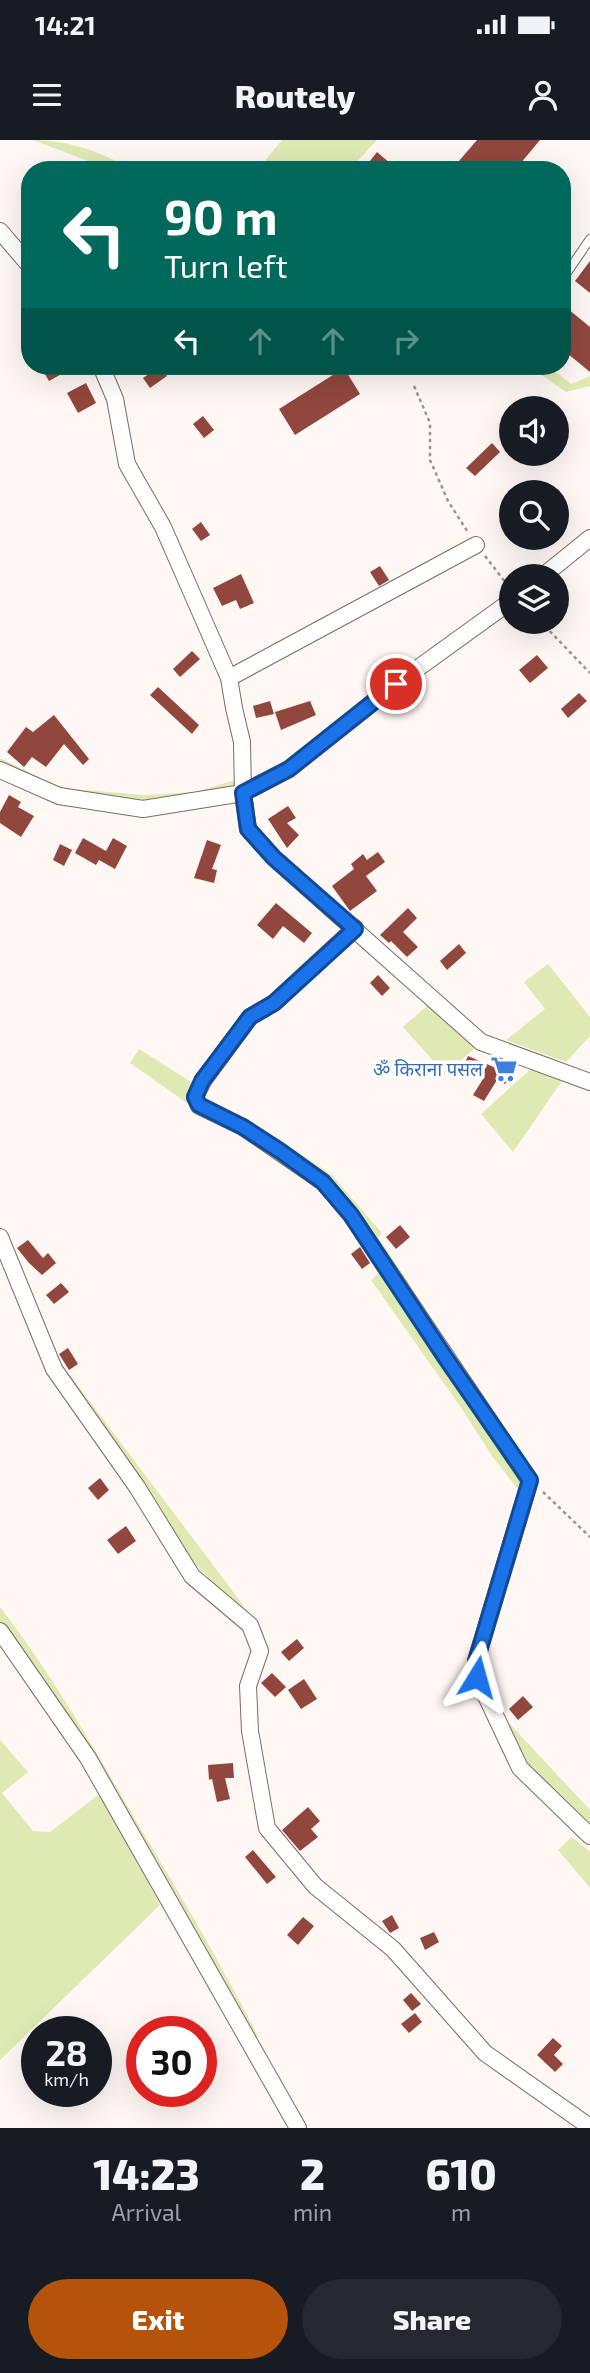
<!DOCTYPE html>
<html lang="en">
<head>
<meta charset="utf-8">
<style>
	:root { --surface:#171b24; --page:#242831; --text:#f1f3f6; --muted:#9ea1a6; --accent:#b45309 }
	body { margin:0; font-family:"Exo 2","Noto Sans Devanagari",sans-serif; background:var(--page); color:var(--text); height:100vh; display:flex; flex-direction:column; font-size:26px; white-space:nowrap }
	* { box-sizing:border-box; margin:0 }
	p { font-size:23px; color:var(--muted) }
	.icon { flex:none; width:38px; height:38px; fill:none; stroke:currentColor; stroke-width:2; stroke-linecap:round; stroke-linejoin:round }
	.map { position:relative; height:1988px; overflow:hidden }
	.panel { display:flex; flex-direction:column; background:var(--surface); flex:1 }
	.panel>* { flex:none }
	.banner { position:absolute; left:21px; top:21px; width:550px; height:214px; border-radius:28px; box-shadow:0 7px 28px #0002; background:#00695c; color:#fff; overflow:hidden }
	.buttons { position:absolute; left:499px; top:256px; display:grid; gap:14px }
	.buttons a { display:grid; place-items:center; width:70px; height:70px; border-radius:50%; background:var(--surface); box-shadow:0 7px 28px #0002; font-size:35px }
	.speed { position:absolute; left:21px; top:1876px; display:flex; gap:14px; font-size:35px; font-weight:700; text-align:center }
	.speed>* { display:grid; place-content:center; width:91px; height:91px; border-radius:50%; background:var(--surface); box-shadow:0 7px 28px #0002; line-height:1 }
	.speed small { font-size:18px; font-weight:400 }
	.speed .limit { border:10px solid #d22; background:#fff; color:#111 }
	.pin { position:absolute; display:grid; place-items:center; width:60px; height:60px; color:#fff; margin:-30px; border:4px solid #fff; border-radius:50%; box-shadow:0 2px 7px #0007 }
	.me { position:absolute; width:77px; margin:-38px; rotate:8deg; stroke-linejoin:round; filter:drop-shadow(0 0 5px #0008) }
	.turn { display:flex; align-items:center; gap:24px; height:147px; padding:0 28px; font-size:32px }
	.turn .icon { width:91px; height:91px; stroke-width:2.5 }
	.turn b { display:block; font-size:49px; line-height:60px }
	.lanes { display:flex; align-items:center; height:66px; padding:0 28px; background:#0003; justify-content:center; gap:35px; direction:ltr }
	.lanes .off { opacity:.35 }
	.eta { display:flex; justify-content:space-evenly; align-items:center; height:119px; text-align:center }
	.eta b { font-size:42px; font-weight:800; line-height:49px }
	.cta { display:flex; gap:14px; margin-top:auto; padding:14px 28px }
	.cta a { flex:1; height:80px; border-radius:42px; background:var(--accent); color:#fff; font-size:28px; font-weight:800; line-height:80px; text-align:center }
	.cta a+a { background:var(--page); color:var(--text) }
	.status { display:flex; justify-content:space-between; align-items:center; height:49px; padding:0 35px; background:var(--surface); direction:ltr }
	.status svg { height:19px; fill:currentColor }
	header { display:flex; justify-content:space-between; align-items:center; height:91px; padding:0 28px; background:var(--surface); font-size:32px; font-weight:800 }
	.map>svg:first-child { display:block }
</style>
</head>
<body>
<div class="status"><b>14:21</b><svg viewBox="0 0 49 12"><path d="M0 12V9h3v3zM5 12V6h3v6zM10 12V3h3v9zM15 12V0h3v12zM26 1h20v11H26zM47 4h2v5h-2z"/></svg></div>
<header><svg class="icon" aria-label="menu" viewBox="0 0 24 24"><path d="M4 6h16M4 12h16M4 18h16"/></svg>Routely<svg class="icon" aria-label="person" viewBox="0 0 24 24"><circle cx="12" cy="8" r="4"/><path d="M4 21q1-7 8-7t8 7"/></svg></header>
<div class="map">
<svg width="590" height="1988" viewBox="0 0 590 1988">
	<rect width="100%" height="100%" fill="#fff7f3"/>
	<!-- green -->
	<g fill="#dfe9b4">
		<path d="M33,0C69,0 101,12 133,30H112Z"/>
		<path d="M282,0H377L349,30H252L263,23Z"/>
		<path d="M529,226H548L571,244L590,236V246L566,252Z"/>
		<path d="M0,618L61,648L145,655L195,652L239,639L237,645L193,658L144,660L61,650L0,624Z"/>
		<path d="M548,824L590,877V896L566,922L506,900L545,869L524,842Z"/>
		<path d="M429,864L476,907L445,934L403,887Z"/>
		<path d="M139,909L196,945L187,963L130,923Z"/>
		<path d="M533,927L564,938L513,1012L481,974Z"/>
		<path d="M205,943H208L205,957L279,999L332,1035L382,1093L378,1097L403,1134L462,1229L354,1073L202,963Z"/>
		<path d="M380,1132L521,1335L520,1352L492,1316L462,1269L371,1140Z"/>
		<path d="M70,1235L240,1461L257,1486L194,1423L149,1354L67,1237Z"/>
		<path d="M0,1467C51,1533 93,1606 135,1679C178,1751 221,1823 259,1898L253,1894L112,1646L57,1558L0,1481Z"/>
		<path d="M495,1568L590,1670V1687L523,1625Z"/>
		<path d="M0,1600L28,1632L2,1653L33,1691L50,1692L101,1653L160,1765L0,1920Z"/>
		<path d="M572,1697L590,1712V1748L558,1710Z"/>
	</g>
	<!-- building -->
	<g fill="#91473d">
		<path d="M477,0H540L515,30H470L459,21Z"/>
		<path d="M377,12L398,30H363Z"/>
		<path d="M590,121V153L575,141Z"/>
		<path d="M562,164L590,187V232L562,209Z"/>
		<path d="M40,226H76L49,241Z"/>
		<path d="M160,226L167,236L150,248L143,238Z"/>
		<path d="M344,228L360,254L295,295L279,269Z"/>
		<path d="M86,243L96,263L78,273L67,253Z"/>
		<path d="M203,276L214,290L204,298L193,284Z"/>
		<path d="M492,303L500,312L475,336L466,328Z"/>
		<path d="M201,382L210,395L201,401L192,389Z"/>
		<path d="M380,426L389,440L379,446L370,432Z"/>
		<path d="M241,434L254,463L240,469L236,460L222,466L213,448Z"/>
		<path d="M192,511L200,519L180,537L173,529Z"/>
		<path d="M537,515L548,528L530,543L519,530Z"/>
		<path d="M158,547L199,585L192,594L150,555Z"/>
		<path d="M579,553L587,561L568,578L561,569Z"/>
		<path d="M270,561L274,574L256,578L253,566Z"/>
		<path d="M310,561L316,575L281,590L275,572Z"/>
		<path d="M54,575L89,619L83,625L64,604L46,627L32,617L24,627L7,612L26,587L33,592Z"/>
		<path d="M9,655L21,662L18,667L34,676L21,697L0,683V672Z"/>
		<path d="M288,666L296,678L287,683L299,695L287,708L268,679Z"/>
		<path d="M83,698L106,711L113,698L127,706L115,729L99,720L96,725L75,713Z"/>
		<path d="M207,700L221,705L212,729L217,730L214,743L194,738Z"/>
		<path d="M60,704L72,710L64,726L53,720Z"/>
		<path d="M378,712L385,722L366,736L377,751L350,771L332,746L354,729L351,724L363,714L367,720Z"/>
		<path d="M276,763L312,793L304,803L283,786L273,799L257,785Z"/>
		<path d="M408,768L417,778L403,792L418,807L407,817L391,801L389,803L380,795Z"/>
		<path d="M459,804L466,813L447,830L440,821Z"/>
		<path d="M378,835L390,848L382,856L370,843Z"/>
		<path d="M468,916L510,934L505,944L497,940L484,961L473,955L483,939L462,929Z"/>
		<path d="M400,1085L410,1097L396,1109L386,1097Z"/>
		<path d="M28,1100L43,1118L48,1113L56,1123L42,1135L29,1123L17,1108Z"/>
		<path d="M360,1107L370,1123L362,1129L351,1114Z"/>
		<path d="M61,1143L69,1152L54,1164L46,1155Z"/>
		<path d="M68,1208L78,1224L69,1230L59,1214Z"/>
		<path d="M100,1338L109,1350L98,1360L88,1348Z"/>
		<path d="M126,1386L136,1401L118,1414L107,1400Z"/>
		<path d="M297,1499L304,1508L289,1521L281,1512Z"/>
		<path d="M272,1533L286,1547L275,1557L261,1543Z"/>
		<path d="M304,1539L317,1559L301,1569L288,1550Z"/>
		<path d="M523,1556L533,1567L518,1580L509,1569Z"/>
		<path d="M233,1623L234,1638H225L230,1659L217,1662L212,1639L209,1640L208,1625Z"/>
		<path d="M308,1667L320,1681L311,1689L318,1697L300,1711L282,1690Z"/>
		<path d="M253,1710L276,1737L267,1744L245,1717Z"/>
		<path d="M392,1775L399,1788L390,1793L382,1781Z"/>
		<path d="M303,1777L314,1786L298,1805L287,1795Z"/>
		<path d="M434,1792L439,1802L425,1810L420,1798Z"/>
		<path d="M411,1853L421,1864L412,1871L403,1860Z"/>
		<path d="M415,1873L422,1882L409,1893L401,1884Z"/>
		<path d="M553,1898L562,1906L554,1915L563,1924L555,1932L537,1915Z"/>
	</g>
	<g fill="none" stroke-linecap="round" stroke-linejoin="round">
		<defs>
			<path id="service" d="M562,140L590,99"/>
			<g id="minor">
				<path d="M0,91L30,126"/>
				<path d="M101,226L115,259L127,324L163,387L229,538L234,568L242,602L243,653L248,689L274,718L481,902L590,942"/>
				<path d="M543,436L590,398"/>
				<path d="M229,538L476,405"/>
				<path d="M0,630L59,656L143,669L243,653L289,629L396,544L511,461"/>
				<path d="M355,788L274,863L250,877L203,941L195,957L199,966L243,987L323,1042L351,1075L530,1341L476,1521L477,1537L520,1628L590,1696"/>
				<path d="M0,1097L54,1229L137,1347L192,1436L250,1485L260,1511L248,1546L250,1591L267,1688L315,1746L393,1809L485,1913L590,1987"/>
				<path d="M0,1491L88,1618L298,1988"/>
			</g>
		</defs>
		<!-- service casing -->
		<use href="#service" stroke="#7c6b64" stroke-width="10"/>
		<!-- minor casing -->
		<use href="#minor" stroke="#7c6b64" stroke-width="18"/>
		<!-- path -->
		<g stroke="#9c9490" stroke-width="2.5" stroke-dasharray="3.5 3.5" stroke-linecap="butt">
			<path d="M414,246L430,283V320L448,361L469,394"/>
			<path d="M485,416L509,447"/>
			<path d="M540,481L590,533"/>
			<path d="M543,1352L590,1397"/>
		</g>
		<!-- service -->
		<use href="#service" stroke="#fff" stroke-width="8"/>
		<!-- minor -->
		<use href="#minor" stroke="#fff" stroke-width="16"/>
	</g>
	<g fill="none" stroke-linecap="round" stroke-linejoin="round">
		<defs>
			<path id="route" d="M396,544L289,629L243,653L248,689L274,718L355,789L274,863L250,877L202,941L195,957L199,965L243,987L280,1011L323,1042L351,1075L445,1217L530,1340L476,1521L477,1537"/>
		</defs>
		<!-- route casing -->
		<use href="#route" stroke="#114b97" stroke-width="18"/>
		<!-- route -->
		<use href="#route" stroke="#1a73e8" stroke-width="12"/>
	</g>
	<!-- icons -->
	<defs>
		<symbol id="supermarket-bare" viewBox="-9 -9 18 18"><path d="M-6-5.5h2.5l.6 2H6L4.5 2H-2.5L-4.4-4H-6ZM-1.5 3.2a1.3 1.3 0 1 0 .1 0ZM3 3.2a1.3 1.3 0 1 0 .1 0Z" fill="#3f7fe0" stroke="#fff" stroke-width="2.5" paint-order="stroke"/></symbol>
	</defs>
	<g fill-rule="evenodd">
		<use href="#supermarket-bare" x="485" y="910" width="38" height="38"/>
	</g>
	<g text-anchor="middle" stroke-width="7" stroke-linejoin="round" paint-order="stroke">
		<!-- shop labels -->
		<g font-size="19" fill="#366cbe" stroke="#fff" text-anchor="end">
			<text x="483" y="936">ॐ किराना पसल</text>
		</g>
	</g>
</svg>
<div class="buttons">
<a><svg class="icon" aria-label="sound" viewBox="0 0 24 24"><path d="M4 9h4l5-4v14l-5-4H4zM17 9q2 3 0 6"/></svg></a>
<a><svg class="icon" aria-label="search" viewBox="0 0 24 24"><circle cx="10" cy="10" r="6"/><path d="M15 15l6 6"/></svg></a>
<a><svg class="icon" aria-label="layers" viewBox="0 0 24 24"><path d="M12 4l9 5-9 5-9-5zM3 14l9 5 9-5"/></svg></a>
</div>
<div class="speed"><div>28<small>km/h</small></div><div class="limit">30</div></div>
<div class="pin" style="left:396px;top:544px;background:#d93025"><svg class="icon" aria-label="arrive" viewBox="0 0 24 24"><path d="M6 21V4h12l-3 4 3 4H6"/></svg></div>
<svg class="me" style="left:477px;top:1537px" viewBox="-20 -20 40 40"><path d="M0-17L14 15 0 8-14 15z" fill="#1a73e8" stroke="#fff" stroke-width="4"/></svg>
<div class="banner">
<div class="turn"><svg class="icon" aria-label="left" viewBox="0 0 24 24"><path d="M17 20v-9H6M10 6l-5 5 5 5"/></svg><div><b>90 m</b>Turn left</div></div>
<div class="lanes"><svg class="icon" aria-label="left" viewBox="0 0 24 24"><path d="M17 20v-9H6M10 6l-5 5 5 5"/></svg><svg class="icon off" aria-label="ahead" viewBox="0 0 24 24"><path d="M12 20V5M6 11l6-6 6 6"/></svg><svg class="icon off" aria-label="ahead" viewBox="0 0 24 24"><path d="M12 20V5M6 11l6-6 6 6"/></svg><svg class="icon off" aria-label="right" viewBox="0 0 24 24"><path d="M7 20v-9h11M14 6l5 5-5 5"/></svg></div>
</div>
</div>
<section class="panel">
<div class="eta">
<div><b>14:23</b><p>Arrival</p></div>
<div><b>2</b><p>min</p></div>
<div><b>610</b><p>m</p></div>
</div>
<div class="cta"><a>Exit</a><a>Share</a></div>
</section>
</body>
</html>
